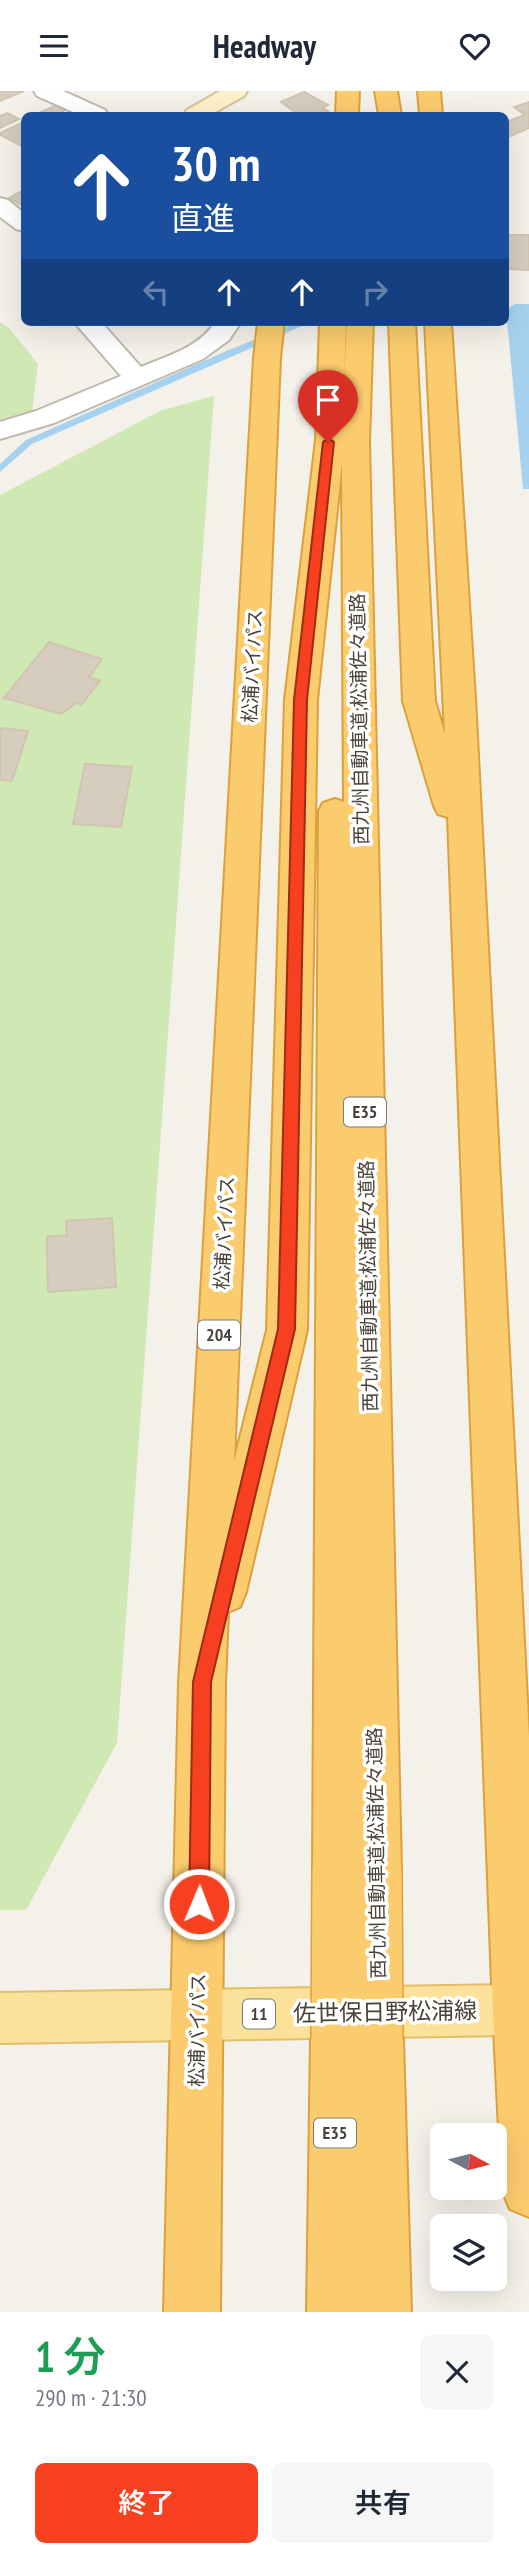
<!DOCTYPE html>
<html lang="ja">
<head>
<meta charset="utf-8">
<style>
	:root { --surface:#fff; --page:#f6f6f7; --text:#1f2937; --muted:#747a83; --accent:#f6401f }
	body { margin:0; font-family:"PT Sans Narrow","Noto Sans JP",sans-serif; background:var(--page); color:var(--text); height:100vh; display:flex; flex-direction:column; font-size:26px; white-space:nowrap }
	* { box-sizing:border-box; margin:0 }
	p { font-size:23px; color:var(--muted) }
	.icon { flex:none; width:38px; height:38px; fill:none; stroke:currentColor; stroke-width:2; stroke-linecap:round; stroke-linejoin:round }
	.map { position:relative; height:2221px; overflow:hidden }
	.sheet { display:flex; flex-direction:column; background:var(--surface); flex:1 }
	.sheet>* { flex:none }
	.top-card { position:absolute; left:21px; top:21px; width:488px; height:214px; border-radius:10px; box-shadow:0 7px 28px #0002; background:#1a4fa0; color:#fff; overflow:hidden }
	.needle { width:46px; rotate:97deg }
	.buttons { position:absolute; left:430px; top:2032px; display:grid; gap:14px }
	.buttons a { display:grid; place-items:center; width:77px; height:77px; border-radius:10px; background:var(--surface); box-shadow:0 7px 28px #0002; font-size:35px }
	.pin { position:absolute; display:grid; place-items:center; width:60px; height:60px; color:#fff; margin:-72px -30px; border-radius:50% 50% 50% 0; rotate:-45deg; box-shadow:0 0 7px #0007 }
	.pin .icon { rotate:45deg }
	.me { position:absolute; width:77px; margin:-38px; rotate:1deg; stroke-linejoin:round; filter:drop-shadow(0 0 5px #0008) }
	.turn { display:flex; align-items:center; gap:24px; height:147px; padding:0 35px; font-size:32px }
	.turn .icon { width:91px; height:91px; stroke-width:2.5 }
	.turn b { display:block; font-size:49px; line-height:60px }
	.lanes { display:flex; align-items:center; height:66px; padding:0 35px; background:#0003; justify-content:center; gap:35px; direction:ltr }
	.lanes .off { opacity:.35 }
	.round { display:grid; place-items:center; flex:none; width:74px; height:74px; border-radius:10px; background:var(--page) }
	.headline { display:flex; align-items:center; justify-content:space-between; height:119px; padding:0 35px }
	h1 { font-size:42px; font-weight:600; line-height:52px; color:#1e9e55 }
	.action { display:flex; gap:14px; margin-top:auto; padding:14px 35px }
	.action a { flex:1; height:80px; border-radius:10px; background:var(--accent); color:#fff; font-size:28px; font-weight:600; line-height:80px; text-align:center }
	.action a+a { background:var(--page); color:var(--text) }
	header { display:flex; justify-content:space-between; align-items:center; height:91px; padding:0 35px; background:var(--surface); font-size:32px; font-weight:600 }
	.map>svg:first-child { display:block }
</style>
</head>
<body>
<header><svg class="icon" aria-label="menu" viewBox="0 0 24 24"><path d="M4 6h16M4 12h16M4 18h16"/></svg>Headway<svg class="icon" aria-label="heart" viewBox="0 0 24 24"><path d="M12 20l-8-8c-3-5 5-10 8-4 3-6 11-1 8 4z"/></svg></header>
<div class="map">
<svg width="529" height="2221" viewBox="0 0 529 2221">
	<rect width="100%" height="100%" fill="#f4f1ea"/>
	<!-- green -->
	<g fill="#d0e8b3">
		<path d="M0,231L10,238L38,273L32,321L0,331Z"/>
		<path d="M214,305L117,1652L26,1819H0V404L162,319Z"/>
	</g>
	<!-- water -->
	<path fill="#a7d2ef" d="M515,213H529V398H523L506,219Z"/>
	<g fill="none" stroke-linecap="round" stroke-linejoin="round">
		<!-- stream -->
		<path fill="#a7d2ef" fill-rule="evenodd" d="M298,231H311L32,353L0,381V373L26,349L224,261Z"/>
	</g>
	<!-- building -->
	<g fill="#d6cdbf" stroke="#d1c5b2" stroke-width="2">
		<path d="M0,0H24L0,10Z"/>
		<path d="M304,1L328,14L322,17L328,20L321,23L323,24H291L296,22L281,11Z"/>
		<path d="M529,11V37L506,47V31L525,24L514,16Z"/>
		<path d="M59,13L68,18L54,24L41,21Z"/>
		<path d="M7,22L19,28L0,37V25Z"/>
		<path d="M24,31V56L0,44V42Z"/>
		<path d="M24,99V115L9,107Z"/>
		<path d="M506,144H529V179L507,178Z"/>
		<path d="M49,551L102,568L89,586L100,590L81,614L76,612L61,623L4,607Z"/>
		<path d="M0,637L28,640L12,690L0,689Z"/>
		<path d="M85,673L132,676L121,736L73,733Z"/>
		<path d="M112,1127L116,1196L48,1201L47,1146L67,1144L66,1130Z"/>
	</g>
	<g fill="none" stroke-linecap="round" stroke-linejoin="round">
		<defs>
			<g id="street">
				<path d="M34,0H63L105,19L108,24H80L37,5Z"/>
				<path d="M0,107L8,109L24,122V140L16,138L0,126Z"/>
				<path d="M74,231H101L141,276C167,265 200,256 215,231H241L229,249L203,268L54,332L0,348V331L36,320L121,285Z"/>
			</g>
			<path id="secondary" d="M220,0H247L244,5L210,24H184L187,19Z"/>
			<path id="primary" d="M518,1894L529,1898V1940L518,1944L0,1952V1902Z"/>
			<g id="highway">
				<path d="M337,0H359L358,24H336Z"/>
				<path d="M375,0H397L401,24H379Z"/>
				<path d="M418,0H440L442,24H420Z"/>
				<path d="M258,231H284L280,267L234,1371L267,1239L285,609L316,349L320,231H346L344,288L347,231H373L369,350L401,1780L394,1797L377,1804L360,1797L357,1789L354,1795L337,1802L320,1795L313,1778L319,720L323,712L335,708L344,711L342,371L317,609L307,1239L246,1501L240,1516L228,1521L225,1592L220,2221H164L179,1592L254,267Z"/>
				<path d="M389,231H415L435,610L445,644L425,231H451L475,607L529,1647V2126L510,2118L502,2099L493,1919L448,726L438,723L434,715L403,610Z"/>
				<path d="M336,1923L354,1930L357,1937L360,1930L378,1923L396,1930L403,1948L411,2221H307L311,1948L318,1930Z"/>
			</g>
		</defs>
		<!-- street casing -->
		<use href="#street" stroke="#c0b9ac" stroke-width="4"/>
		<!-- secondary casing -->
		<use href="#secondary" stroke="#d3c59a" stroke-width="4"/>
		<!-- primary casing -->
		<use href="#primary" stroke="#e2be6a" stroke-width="4"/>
		<!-- highway casing -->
		<use href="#highway" stroke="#dba13d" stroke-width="4"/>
		<!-- street -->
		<use href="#street" fill="#fff" fill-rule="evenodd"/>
		<!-- secondary -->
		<use href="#secondary" fill="#fef1ca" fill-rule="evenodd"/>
		<!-- primary -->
		<use href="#primary" fill="#fce19b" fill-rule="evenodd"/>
		<!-- highway -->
		<use href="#highway" fill="#fbcc6e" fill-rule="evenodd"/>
		<defs>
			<g id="highway-bridge">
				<path d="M377,1780L378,1948"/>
				<path d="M336,1948L337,1778"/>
			</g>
		</defs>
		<!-- highway-bridge casing -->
		<use href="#highway-bridge" stroke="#dba13d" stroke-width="52" stroke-linecap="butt"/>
		<!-- highway-bridge -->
		<use href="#highway-bridge" stroke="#fbcc6e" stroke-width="49"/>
	</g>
	<!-- route -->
	<path fill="#f6401f" stroke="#a02a14" stroke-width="2" d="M328,347L334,351L307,609L295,1238L211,1591L209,1813L206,1820L199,1823L192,1820L189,1813L193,1591L278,1238L294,609L323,351Z"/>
	<g text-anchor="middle" stroke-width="7" stroke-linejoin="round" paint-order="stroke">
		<!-- shield labels -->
		<g fill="#fff" stroke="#7f7b74" stroke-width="2">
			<rect x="344" y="1006.5" width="42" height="29" rx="5"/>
			<rect x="198" y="1229.5" width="42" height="29" rx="5"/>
			<rect x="243" y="1908.5" width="32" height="29" rx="5"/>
			<rect x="314" y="2027.5" width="42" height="29" rx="5"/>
		</g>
		<g font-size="18" font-weight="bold" fill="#484238">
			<text x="365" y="1027">E35</text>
			<text x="219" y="1250">204</text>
			<text x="259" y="1929">11</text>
			<text x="335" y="2048">E35</text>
		</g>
		<!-- street labels -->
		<g font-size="19" fill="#484238" stroke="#fff">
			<text transform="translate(252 575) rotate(-87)" y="7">松浦バイパス</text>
			<text transform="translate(359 628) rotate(-91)" y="7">西九州自動車道;松浦佐々道路</text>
			<text transform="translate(224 1142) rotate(-87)" y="7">松浦バイパス</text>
			<text transform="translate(368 1195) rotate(-91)" y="7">西九州自動車道;松浦佐々道路</text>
			<text transform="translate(376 1762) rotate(-91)" y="7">西九州自動車道;松浦佐々道路</text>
			<text transform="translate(197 1939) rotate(-89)" y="7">松浦バイパス</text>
		</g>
		<!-- near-street labels -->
		<g font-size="23" fill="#484238" stroke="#fff">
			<text transform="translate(385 1921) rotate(-1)" y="8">佐世保日野松浦線</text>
		</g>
	</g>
</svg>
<div class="buttons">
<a><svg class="needle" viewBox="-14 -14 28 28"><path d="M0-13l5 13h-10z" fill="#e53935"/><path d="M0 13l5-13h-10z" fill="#747a83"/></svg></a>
<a><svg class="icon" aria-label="layers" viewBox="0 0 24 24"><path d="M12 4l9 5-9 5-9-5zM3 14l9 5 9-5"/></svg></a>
</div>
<div class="pin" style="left:328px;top:351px;background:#d93025"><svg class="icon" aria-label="arrive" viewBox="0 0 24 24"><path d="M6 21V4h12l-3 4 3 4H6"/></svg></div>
<svg class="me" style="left:199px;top:1813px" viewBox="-20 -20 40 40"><circle r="17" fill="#f6401f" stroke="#fff" stroke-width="3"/><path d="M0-11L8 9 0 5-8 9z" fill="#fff"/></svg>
<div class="top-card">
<div class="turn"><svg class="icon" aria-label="ahead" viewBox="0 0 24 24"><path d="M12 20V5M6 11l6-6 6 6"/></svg><div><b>30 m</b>直進</div></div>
<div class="lanes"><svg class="icon off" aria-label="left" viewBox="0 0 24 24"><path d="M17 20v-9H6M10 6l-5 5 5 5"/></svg><svg class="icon" aria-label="ahead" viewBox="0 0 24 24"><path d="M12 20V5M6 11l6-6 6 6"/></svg><svg class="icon" aria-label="ahead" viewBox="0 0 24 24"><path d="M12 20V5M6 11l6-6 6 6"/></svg><svg class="icon off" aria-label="right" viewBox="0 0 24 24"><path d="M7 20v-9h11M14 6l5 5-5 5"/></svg></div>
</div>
</div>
<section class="sheet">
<div class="headline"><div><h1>1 分</h1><p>290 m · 21:30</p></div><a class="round"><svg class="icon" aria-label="close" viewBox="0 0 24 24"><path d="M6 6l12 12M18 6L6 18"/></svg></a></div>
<div class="action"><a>終了</a><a>共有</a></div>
</section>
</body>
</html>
